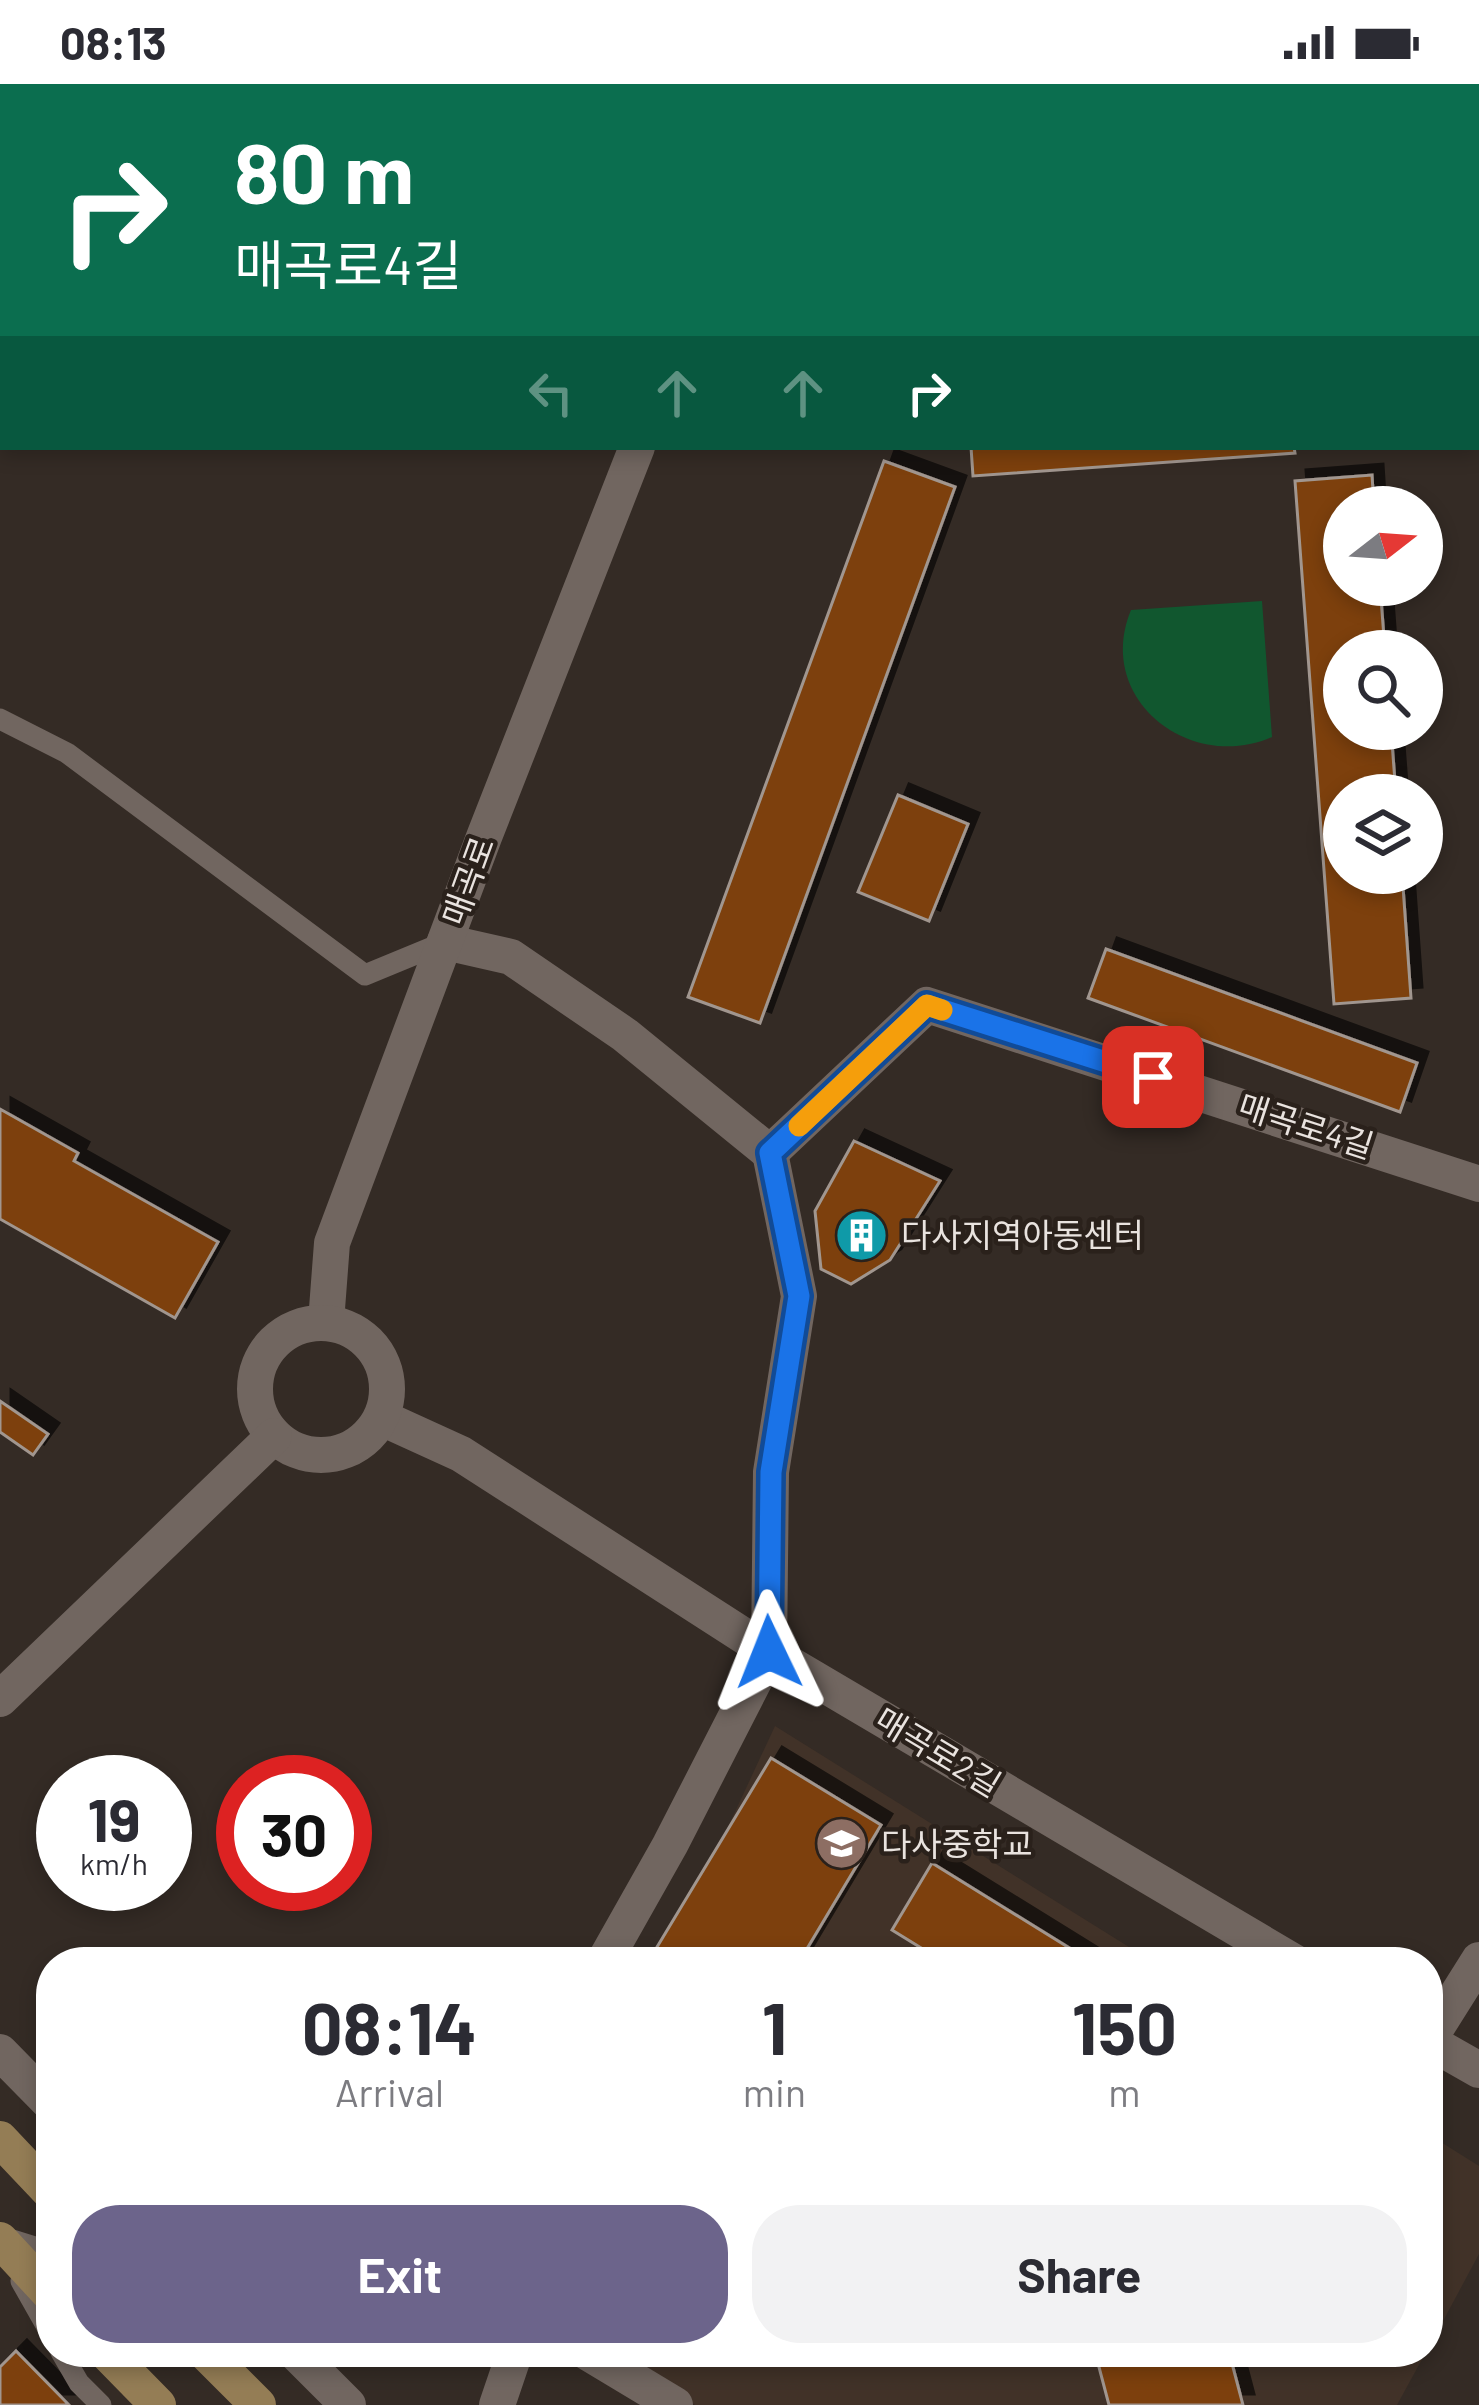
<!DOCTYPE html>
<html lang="en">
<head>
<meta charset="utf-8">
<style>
	:root { --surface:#fff; --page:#f2f2f3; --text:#2b2b33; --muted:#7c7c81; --accent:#6c648b }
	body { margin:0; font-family:Barlow,"Noto Sans KR",sans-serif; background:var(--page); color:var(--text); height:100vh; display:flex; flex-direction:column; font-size:45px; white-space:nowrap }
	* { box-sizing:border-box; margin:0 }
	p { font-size:39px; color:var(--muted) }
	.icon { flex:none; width:66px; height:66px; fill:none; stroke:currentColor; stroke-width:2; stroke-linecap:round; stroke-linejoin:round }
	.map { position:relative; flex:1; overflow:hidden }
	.panel { position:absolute; left:36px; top:1863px; width:1407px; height:420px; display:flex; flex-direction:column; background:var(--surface); border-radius:48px; box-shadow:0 6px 18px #0003 }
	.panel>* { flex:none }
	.top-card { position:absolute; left:0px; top:0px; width:1479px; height:366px; box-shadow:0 6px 18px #0003; background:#0b6e4f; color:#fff; overflow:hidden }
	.needle { width:78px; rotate:73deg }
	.fabs { position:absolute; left:1323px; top:402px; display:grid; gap:24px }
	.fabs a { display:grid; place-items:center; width:120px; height:120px; border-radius:50%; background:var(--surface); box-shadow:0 6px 18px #0003; font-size:60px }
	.speed { position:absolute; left:36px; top:1671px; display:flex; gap:24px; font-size:60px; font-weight:700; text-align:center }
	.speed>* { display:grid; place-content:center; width:156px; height:156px; border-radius:50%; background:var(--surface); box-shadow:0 6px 18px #0003; line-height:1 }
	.speed small { font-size:30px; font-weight:400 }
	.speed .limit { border:18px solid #d22; background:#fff; color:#111 }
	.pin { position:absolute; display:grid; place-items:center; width:102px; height:102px; color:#fff; margin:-51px; border-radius:24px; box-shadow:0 6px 18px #0006 }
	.me { position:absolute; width:132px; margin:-66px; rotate:358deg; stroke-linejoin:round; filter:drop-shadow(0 0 9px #0008) }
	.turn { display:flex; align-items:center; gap:42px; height:252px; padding:0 36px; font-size:54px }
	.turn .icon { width:156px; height:156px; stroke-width:2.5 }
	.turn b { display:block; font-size:84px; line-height:102px }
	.lanes { display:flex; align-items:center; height:114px; padding:0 36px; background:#0003; justify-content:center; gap:60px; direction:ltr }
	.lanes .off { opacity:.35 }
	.eta { display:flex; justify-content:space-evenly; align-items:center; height:204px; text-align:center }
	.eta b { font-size:72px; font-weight:700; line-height:84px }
	.primary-button { display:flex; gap:24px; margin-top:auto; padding:24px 36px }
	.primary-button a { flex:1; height:138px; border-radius:48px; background:var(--accent); color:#fff; font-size:48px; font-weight:700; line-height:138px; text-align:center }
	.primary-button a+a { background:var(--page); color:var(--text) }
	.status { display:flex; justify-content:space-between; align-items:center; height:84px; padding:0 60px; background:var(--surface); direction:ltr }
	.status svg { height:33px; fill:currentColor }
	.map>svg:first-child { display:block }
</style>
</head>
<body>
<div class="status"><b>08:13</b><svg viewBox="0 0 49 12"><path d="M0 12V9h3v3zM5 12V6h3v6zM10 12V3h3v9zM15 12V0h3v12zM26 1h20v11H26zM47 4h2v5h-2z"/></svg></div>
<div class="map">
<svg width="1479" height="2321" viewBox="0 0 1479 2321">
	<defs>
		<filter id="shadow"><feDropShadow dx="11" dy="-11" stdDeviation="0" flood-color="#0009"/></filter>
	</defs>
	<rect width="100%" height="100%" fill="#342b25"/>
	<!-- built -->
	<g fill="#413228">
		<path d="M775,1642L1153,1878H665Z"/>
		<path d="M1428,2050L1479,2082V2170L1428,2265Z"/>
		<path d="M605,2268H1426L1397,2321H695Z"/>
	</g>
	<!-- green -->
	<path fill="#11572f" d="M1262,517L1272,653C1190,689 1094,615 1131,526Z"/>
	<!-- building -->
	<g fill="#7d410a" stroke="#a1968f" stroke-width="3" filter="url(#shadow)">
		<path d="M1476,252H1479L1476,327Z"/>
		<path d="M971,363H1294L1295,369L973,392Z"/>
		<path d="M884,377L955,403L760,939L688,913Z"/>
		<path d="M1372,391L1374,423H1344V501H1380L1385,567H1344V645H1391L1396,711H1344V789H1402L1411,914L1334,920L1295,397Z"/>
		<path d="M898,711L968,740L929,837L858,808Z"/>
		<path d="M1106,865L1417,979L1400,1028L1088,914Z"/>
		<path d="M0,1025L78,1069L74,1077L218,1158L175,1234L0,1135Z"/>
		<path d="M854,1057L940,1097L890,1176L851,1200L821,1185L815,1127Z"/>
		<path d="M0,1317L48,1350L33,1371L0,1348Z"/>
		<path d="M771,1674L881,1741L799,1878H648Z"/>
		<path d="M932,1779L1092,1878H944L892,1846Z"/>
		<path d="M16,2267L69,2321H0V2283Z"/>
		<path d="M1095,2268H1229L1243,2321H1109Z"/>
	</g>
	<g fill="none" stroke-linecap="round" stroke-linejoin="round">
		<!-- lane -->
		<g stroke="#716660" stroke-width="21">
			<path d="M0,635L67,669L365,891L445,858"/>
			<path d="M6,2154L51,2168"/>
			<path d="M21,2197L51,2250"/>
			<path d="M61,2268L79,2299L101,2321"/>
		</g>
		<!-- street -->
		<g stroke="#716660" stroke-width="36">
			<path d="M445,858L511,873L625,951L770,1069L927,921L1479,1100"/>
			<path d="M382,1334L461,1370L769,1568L1294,1878"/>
			<path d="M604,1878L670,1761L769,1568L771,1388L799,1212L770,1069"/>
			<path d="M1428,1957L1479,1876"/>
			<path d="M1428,1957L1479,1986"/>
			<path d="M0,1968L51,2020"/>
			<path d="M295,2268L348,2321"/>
			<path d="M587,2268L675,2321"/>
			<path d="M497,2321L515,2268"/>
		</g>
		<!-- secondary -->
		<g stroke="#716660" stroke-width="36">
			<path d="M997,0H1463"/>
			<path d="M326,1238L332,1159L484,753L637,363"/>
			<circle cx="321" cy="1305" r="66"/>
			<path d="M0,1615L274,1352"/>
		</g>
		<!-- primary -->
		<g stroke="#947d55" stroke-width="36">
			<path d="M0,2055L51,2109"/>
			<path d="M0,2156L51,2211"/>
			<path d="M106,2268L158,2321"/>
			<path d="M205,2268L258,2321"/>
		</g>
	</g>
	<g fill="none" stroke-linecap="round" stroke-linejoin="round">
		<defs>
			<path id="route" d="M769,1568L771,1388L799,1212L770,1069L927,921L1153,993"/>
		</defs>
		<!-- route casing -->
		<use href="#route" stroke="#114b97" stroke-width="30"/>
		<!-- route -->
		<use href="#route" stroke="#1a73e8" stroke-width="21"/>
		<!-- slow -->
		<path stroke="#f59e0b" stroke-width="21" d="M799,1042L927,921L942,926"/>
	</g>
	<!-- icons -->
	<defs>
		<symbol id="building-disc" viewBox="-11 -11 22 22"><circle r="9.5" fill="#0f9aa8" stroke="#2a211b"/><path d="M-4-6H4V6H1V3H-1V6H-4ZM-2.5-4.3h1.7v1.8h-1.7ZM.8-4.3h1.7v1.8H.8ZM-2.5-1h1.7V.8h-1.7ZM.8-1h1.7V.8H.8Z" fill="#fff"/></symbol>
		<symbol id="school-disc" viewBox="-11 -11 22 22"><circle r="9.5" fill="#8d6e63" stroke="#2a211b"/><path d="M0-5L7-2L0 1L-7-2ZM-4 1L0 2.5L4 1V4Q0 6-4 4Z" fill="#fff"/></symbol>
	</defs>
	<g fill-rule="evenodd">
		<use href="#building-disc" x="832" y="1122" width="59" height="59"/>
		<use href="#school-disc" x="812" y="1730" width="59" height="59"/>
	</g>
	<g text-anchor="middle" stroke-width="9" stroke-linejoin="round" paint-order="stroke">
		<!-- street labels -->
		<g font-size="33" fill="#e9e3df" stroke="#2a211b">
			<text transform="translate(468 797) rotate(-70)" y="12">매곡로</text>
			<text transform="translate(1306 1042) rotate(18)" y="12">매곡로4길</text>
			<text transform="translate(938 1668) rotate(31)" y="12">매곡로2길</text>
		</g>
		<!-- poi labels -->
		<g font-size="33" fill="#e9e3df" stroke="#2a211b" text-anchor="start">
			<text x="901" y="1163">다사지역아동센터</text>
			<text x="881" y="1772">다사중학교</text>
		</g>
	</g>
</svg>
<div class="fabs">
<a><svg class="needle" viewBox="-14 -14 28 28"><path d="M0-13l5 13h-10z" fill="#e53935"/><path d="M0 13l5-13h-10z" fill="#7c7c81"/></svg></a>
<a><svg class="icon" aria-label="search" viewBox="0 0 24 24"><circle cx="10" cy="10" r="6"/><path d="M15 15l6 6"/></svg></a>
<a><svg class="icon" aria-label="layers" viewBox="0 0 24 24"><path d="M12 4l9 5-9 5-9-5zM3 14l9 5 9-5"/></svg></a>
</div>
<div class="speed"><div>19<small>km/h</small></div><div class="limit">30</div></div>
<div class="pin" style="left:1153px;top:993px;background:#d93025"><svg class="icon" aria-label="arrive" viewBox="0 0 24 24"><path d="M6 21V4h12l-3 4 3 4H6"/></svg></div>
<svg class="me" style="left:769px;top:1568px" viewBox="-20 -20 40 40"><path d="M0-17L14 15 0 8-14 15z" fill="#1a73e8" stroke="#fff" stroke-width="4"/></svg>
<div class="top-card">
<div class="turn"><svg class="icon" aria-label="right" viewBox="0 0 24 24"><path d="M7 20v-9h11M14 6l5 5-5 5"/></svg><div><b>80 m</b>매곡로4길</div></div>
<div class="lanes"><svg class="icon off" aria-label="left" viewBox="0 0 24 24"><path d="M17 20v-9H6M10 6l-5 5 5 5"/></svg><svg class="icon off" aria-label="ahead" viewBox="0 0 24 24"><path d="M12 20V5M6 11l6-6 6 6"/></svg><svg class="icon off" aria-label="ahead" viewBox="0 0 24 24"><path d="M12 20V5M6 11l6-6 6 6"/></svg><svg class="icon" aria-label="right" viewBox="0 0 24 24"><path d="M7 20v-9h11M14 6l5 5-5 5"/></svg></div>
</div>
<section class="panel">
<div class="eta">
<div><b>08:14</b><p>Arrival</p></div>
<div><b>1</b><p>min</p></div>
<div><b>150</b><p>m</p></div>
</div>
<div class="primary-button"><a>Exit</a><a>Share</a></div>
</section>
</div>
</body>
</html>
